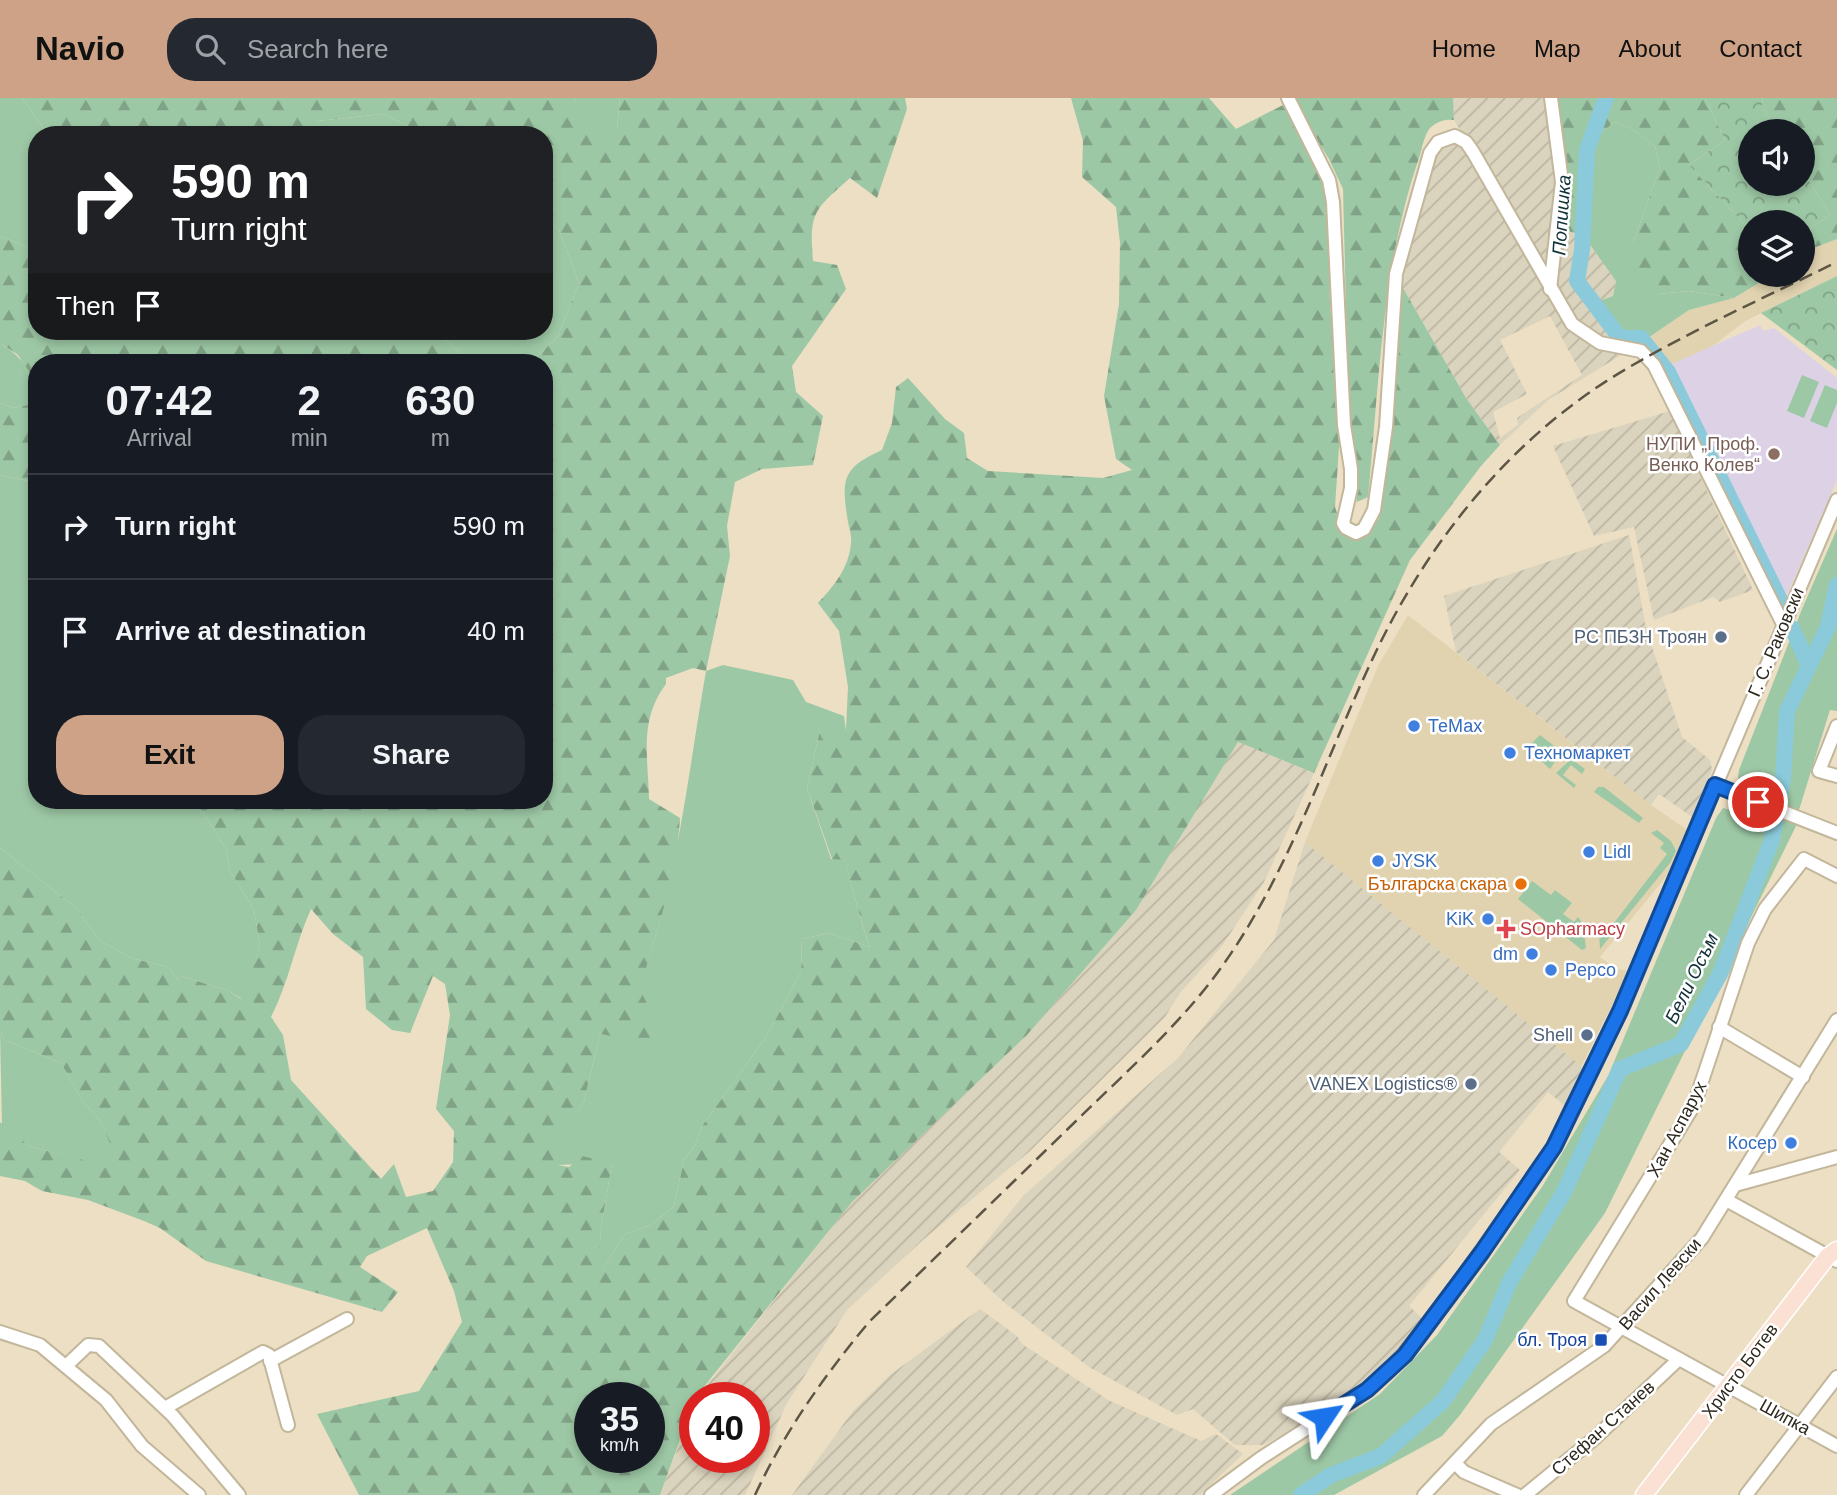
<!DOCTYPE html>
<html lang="en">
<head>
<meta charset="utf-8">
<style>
	:root { --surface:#171b24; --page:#242831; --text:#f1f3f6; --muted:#9ea1a6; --line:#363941; --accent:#cda287 }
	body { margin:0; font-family:Arial,sans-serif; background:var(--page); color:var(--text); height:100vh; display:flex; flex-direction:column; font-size:26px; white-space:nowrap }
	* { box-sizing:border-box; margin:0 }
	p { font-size:23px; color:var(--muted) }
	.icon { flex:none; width:38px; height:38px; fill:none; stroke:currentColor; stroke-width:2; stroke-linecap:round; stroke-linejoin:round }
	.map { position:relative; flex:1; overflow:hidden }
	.drawer { position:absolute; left:28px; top:256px; width:525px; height:455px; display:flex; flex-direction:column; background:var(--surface); border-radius:28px; box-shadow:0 4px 10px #0003 }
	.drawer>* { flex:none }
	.hud { position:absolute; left:28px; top:28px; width:525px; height:214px; border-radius:28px; box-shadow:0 4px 10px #0003; background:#202124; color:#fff; overflow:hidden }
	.controls { position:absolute; left:1738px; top:21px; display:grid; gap:14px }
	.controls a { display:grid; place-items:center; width:77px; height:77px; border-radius:50%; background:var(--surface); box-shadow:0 4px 10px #0003; font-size:35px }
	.speed { position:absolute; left:574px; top:1284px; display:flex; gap:14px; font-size:35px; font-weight:700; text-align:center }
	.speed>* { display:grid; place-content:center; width:91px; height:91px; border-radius:50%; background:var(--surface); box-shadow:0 4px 10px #0003; line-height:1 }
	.speed small { font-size:18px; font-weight:400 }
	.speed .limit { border:10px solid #d22; background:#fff; color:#111 }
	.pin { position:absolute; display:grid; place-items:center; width:60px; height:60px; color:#fff; margin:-30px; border:4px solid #fff; border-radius:50%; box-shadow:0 2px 7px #0007 }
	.me { position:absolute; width:77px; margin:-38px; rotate:57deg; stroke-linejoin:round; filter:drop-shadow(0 0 5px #0008) }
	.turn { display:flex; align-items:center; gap:24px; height:147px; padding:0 28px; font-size:32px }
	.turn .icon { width:91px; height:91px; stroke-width:2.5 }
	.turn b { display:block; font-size:49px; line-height:60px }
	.then { display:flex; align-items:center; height:66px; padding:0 28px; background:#0003; gap:14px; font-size:26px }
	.eta { display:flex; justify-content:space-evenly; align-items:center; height:119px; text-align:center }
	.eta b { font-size:42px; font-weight:800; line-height:49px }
	.button { display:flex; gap:14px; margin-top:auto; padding:14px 28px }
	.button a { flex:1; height:80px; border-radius:28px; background:var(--accent); color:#111; font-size:28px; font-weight:800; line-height:80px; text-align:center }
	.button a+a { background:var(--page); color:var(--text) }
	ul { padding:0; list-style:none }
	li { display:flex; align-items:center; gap:21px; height:105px; padding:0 28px; border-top:2px solid var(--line) }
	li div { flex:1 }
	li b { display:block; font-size:26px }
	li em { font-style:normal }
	header { display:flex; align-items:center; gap:42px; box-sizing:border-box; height:98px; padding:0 35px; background:var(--accent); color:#111 }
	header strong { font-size:33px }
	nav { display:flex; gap:38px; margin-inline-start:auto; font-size:24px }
	.search { width:490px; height:63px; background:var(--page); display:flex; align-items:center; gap:18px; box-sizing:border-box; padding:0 24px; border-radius:28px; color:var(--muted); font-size:26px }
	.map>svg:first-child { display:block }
</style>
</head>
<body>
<header>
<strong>Navio</strong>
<div class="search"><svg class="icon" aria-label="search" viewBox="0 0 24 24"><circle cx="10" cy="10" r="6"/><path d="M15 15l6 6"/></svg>Search here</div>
<nav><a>Home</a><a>Map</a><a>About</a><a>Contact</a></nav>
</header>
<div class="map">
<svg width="1837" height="1397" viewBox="0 0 1837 1397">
	<defs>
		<pattern id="industrial-furrows" width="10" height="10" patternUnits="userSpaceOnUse" patternTransform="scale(1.75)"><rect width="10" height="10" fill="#dad3bd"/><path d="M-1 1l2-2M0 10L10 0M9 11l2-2" fill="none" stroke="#bbb5a2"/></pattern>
		<pattern id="forest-firs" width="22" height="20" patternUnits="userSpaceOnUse" patternTransform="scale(1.75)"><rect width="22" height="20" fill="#9dc8a5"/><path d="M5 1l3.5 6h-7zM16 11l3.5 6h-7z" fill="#80a286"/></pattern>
		<pattern id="park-crowns" width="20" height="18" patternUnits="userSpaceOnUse" patternTransform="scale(1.75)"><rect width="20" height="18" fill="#9dc8a5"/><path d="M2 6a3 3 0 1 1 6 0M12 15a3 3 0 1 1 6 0" fill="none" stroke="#80a286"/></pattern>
	</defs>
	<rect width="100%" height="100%" fill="#ecdfc3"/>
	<!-- built -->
	<g fill="#e1d3b0">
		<path d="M1837,141V178L1745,223L1708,252L1657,272L1639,246L1689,212L1734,200L1772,177H1802L1803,154Z"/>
		<path d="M1408,517L1651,707L1690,734L1674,769L1600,859L1616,871L1629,873L1581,969L1305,744L1378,568Z"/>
	</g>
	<!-- industrial -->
	<g fill="url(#industrial-furrows)" fill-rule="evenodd">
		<path d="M1453,0H1546L1558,70L1549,163L1542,162L1454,22Z"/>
		<path d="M1454,41L1467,51L1545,175L1556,180L1564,132L1583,137L1616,183L1613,198L1598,205L1617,233L1639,246L1548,302L1500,347L1466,300L1403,190L1406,163L1429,79L1441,45ZM1550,218L1582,277L1517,320L1518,327L1500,340L1493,314L1527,296L1500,242Z"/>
		<path d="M1670,313L1753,492L1720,504L1713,499L1654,522L1634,429L1594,438L1553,348Z"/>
		<path d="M1629,437L1646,531L1682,639L1710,662L1712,672L1692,719L1659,696L1651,707L1456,554L1444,498Z"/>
		<path d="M1238,644L1314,675L1264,784L1222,848L1180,895L1165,919L1029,1054L924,1141L847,1212L787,1305L745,1397H660L695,1303V1360H754V1300H697L852,1104L1027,937L1136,812Z"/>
		<path d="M1305,744L1587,973L1569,1011L1548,994L1499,1054L1520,1072L1409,1208L1426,1224L1400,1253L1370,1282L1293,1332L1263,1347H1235L1193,1311L1177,1317L1089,1269L1006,1206L966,1169L1023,1098L1178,960L1274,842Z"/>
		<path d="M980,1211L1017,1238L1022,1246L1110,1303L1201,1343L1216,1336L1243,1356L1200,1397H792L853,1313L890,1277Z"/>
	</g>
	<!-- education -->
	<path fill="#ddd1e5" d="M1760,227L1763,233L1774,230L1837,280V382L1784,504L1772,473L1667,268Z"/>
	<!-- grass -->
	<g fill="#9dc8a5">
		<path d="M0,0H22L48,37H37V153L0,138Z"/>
		<path d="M574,0H620L617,30L602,47H597Z"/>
		<path d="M383,16L425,37H323L317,23Z"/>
		<path d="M1614,24L1630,30L1655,48L1660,69L1633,145L1658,196L1689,193L1734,200L1689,212L1639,246L1617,233L1597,204L1613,198L1616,183L1583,137L1593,43Z"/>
		<path d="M544,120L559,132L579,185L557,240L530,264H472L434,233H544Z"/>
		<path d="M0,245C24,261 37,276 37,305L13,310L0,305Z"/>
		<path d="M1802,277L1819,284L1804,320L1787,313Z"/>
		<path d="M1825,287L1837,292V305L1827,330L1810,323Z"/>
		<path d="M0,377L37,385V702H195L226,751L230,773L254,812L260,849L242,901L229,893L181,878L180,884L168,869L131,860L99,842L76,810L0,750Z"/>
		<path d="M1837,431V613L1830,612L1799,712L1749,692L1738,680L1739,672L1802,511Z"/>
		<path d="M723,567L793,582L806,604L844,618L846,633L820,632L807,690L831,761H844C854,792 859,820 870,849L829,835L802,841L801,874L766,939L702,1028L695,1047L684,1062L674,1108L651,1127L625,1136L603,1171H598L601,1130L612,1065L557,1067L558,1041L584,1003L600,936L617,938C674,824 684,698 706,573Z"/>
		<path d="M1540,637L1562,654L1550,671L1527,650Z"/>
		<path d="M1571,661L1585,671L1582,676L1571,667L1563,677L1576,687L1574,690L1556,675Z"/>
		<path d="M1598,689H1604L1643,720L1639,725L1594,694Z"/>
		<path d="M1735,702L1797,726L1605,1115L1460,1317L1442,1338L1334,1397H1230L1380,1296L1437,1237L1542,1089L1608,978L1716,720L1723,710L1730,712Z"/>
		<path d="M1657,732L1671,743L1676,753L1670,765L1600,851L1599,835L1604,838L1667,756L1660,750L1664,745L1651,735Z"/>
		<path d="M1532,783L1551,797L1555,792L1572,805L1563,816L1574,824L1578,819L1583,826L1586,850L1582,852L1518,801Z"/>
		<path d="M0,933L5,942L61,965L83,1004L99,1021L123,1073L29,1048L2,1028Z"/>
	</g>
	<!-- forest -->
	<g fill="url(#forest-firs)" fill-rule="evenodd">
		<path d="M22,0H574L598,47L602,46L607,35L617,30L620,0H905L907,11L877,100L850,80C814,112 809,114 813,163L837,167L846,191L792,268L796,294L823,318L813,367L762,371L735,384L727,428L730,458L706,573L693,570L666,580V586C639,622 648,658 649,701L680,720C677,780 655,835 640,892L657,924L649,945L600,936L584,1003L558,1042V1067L569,1069L582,1058L612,1065L601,1130L599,1171H603L625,1136L651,1127L674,1108L684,1062L695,1047L702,1028L766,939L801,874L802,841L829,835L870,849C859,819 854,792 844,762L832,761L807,690L820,632H846L848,589L839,533L818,505C834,488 849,470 851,445C852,438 849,430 848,424C841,381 842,370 882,352L892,325L896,289L908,280L945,321L964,335L967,360L988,373L1103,380L1132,372L1116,361L1104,298L1119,206L1120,145L1116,109L1082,79L1083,43L1071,0H1209L1236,31L1283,7L1323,80L1328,113L1330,205L1340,334L1335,409L1344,435L1359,438L1379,421L1403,190L1466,300L1500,347L1481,368L1410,462L1314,675L1238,644L1136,812L1027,937L852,1104L695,1300L660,1397H359L317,1316L419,1293L462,1224L454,1193L427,1130L367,1158L360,1169L398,1194L382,1214L206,1163L160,1130L144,1123L88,1102L42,1093L25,1083L0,1078V1024L29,1048L122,1072L99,1021L83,1004L61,965L5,942L0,933V750L76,810L99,842L131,860L168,869L179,883L181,878L229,893L241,901L260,849L254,812L230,773L226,751L195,702H544V264H530L557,240L579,185L559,132L544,120V37H425L383,16L317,23L323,37H48ZM311,811L333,836L363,859L366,911L392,932L410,935L433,878L445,886L450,917L436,1011L454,1033L453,1064L433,1093L406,1099L394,1066L381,1081L291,982L283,937L271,919C289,884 295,846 311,811ZM590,1300H649V1360H590Z"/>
		<path d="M1291,0H1453L1454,22C1445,21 1438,23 1430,30C1424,37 1422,51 1419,60C1382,167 1379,287 1368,399L1357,404L1348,291L1343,91L1329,61Z"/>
		<path d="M1557,0H1705L1725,42L1689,67L1750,132V177H1772L1734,200L1689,193L1658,196L1635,179L1633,145L1660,69L1655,48L1630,30L1614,24L1593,43L1583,137L1564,132L1567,66Z"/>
		<path d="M1763,0H1837V141L1803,154V135L1830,117L1803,73L1802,33H1777L1762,9Z"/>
		<path d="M0,138L37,153V233H434L472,264H37V285L18,257L0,245Z"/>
		<path d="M1667,268L1772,473L1784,504L1781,508L1657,272Z"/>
		<path d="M0,305L13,310L37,305V385L0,377Z"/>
	</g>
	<!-- park -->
	<g fill="url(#park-crowns)">
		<path d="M1705,0H1763L1762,9L1777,33H1750V86H1802L1803,73L1830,117L1803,135L1802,124H1750V132L1689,67L1725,42Z"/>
		<path d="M1837,178V272L1761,215Z"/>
	</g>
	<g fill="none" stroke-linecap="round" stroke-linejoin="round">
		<!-- river -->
		<g stroke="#8bcada" stroke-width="16">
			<path d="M1606,0L1587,52L1582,152L1577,183L1620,240H1641L1668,274L1782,506"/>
			<path d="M1792,530L1809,568"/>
			<path d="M1301,1397L1331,1377L1381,1358L1443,1303L1485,1242L1509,1185L1564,1094L1620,971L1681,946L1721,874L1772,742L1783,681L1787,613L1828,529L1837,487"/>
		</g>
		<defs>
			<g id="minor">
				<path d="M1288,0L1329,82L1333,104L1344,327L1351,371V390L1343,425L1346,430L1356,435L1364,431L1374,412L1386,329L1396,176L1430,55L1438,44L1455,38L1466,44L1473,54L1572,226L1600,245L1641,253L1654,267L1784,528"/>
				<path d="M1550,191L1562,84L1551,0"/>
				<path d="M1837,628L1819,673L1837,678"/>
				<path d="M1715,687L1837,735"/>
				<path d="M1837,778L1804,761L1765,811L1748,845L1694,1007L1574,1203L1837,1348"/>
				<path d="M1719,929L1803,979"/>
				<path d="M1739,1086L1837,1059"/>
				<path d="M1728,1103L1837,1163"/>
				<path d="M0,1234L40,1247L106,1302L142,1348L199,1397"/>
				<path d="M270,1263L347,1221"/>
				<path d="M66,1268L88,1247L99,1248L173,1318L239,1397"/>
				<path d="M165,1310L263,1254L269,1257L288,1327"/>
				<path d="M1455,1365L1464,1374L1517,1397"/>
				<path d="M1211,1397L1261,1360L1367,1292L1387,1275L1433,1221L1554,1049L1620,913L1837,402"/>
				<path d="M1424,1397L1491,1326L1604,1248L1702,1140L1837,922"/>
				<path d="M1525,1397L1596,1339L1679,1261"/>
				<path d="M1746,1397L1837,1279"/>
			</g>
			<path id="major" d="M1644,1397L1828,1158L1837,1152"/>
		</defs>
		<!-- minor casing -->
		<use href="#minor" stroke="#c2b69b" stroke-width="16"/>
		<!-- major casing -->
		<use href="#major" stroke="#fff" stroke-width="19"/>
		<!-- minor -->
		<use href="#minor" stroke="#fff" stroke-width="12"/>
		<!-- major -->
		<use href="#major" stroke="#fbe0d4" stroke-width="16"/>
		<!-- rail -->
		<path stroke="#5d5646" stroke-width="2.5" stroke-dasharray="14 7" stroke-linecap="butt" d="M755,1397C785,1333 824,1278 869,1224C938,1157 1007,1090 1076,1023C1127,973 1182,925 1223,867C1289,774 1324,664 1372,562C1427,444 1512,338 1626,271C1694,231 1766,199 1837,164"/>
	</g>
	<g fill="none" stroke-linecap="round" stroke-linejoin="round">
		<defs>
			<path id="route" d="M1324,1319L1367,1292L1405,1257L1482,1154L1554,1049L1620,913L1715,687L1758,704"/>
		</defs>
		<!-- route casing -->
		<use href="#route" stroke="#114b97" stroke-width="18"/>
		<!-- route -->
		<use href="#route" stroke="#1a73e8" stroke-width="12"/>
	</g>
	<!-- markers -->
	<circle fill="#8d6e63" stroke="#fff" stroke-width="2.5" cx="1774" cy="356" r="7"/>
	<g fill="#5c6f8a" stroke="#fff" stroke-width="2.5">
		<circle cx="1721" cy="539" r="7"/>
		<circle cx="1587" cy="937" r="7"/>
		<circle cx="1471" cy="986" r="7"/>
	</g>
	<g fill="#3f7fe0" stroke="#fff" stroke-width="2.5">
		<circle cx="1414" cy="628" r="7"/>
		<circle cx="1510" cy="655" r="7"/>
		<circle cx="1589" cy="754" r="7"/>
		<circle cx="1378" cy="763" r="7"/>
		<circle cx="1488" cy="821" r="7"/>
		<circle cx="1532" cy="856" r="7"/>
		<circle cx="1551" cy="872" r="7"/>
		<circle cx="1791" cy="1045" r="7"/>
	</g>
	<circle fill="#e8710a" stroke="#fff" stroke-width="2.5" cx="1521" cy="786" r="7"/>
	<path fill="#e0444e" stroke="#fff" stroke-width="2.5" d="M1502.5 820.5h7v7h7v7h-7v7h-7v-7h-7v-7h7z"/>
	<rect fill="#1a4fb4" stroke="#fff" stroke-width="2.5" x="1594" y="1235" width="14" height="14" rx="3.5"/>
	<g text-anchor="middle" stroke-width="5" stroke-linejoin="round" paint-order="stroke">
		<!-- education labels -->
		<g font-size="18" fill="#785e54" stroke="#fff" text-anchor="end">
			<text x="1760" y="352">НУПИ „Проф.<tspan x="1760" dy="21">Венко Колев“</tspan></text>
		</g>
		<!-- service labels -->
		<g font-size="18" fill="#4e5e75" stroke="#fff" text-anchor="end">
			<text x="1707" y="545">РС ПБЗН Троян</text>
			<text x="1573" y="943">Shell</text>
			<text x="1457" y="992">VANEX Logistics®</text>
		</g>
		<!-- street labels -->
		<g font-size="18" fill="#2e291e" stroke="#fff">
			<text transform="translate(1776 544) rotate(-67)" y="6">Г. С. Раковски</text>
			<text transform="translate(1677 1031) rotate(-62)" y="6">Хан Аспарух</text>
			<text transform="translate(1660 1186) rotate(-49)" y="6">Васил Левски</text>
			<text transform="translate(1740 1273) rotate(-53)" y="6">Христо Ботев</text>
			<text transform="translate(1785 1319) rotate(29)" y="6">Шипка</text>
			<text transform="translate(1603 1330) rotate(-42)" y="6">Стефан Станев</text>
		</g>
		<!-- shop labels -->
		<g font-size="18" fill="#366cbe" stroke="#fff" text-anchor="start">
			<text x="1428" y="634">ТеМах</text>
			<text x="1524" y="661">Техномаркет</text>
			<text x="1603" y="760">Lidl</text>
			<text x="1392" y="769">JYSK</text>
			<text x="1474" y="827" text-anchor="end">KiK</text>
			<text x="1518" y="862" text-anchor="end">dm</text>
			<text x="1565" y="878">Pepco</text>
			<text x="1777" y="1051" text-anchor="end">Косер</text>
		</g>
		<!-- food labels -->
		<g font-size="18" fill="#c56008" stroke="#fff" text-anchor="end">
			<text x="1507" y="792">Българска скара</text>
		</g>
		<!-- health labels -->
		<g font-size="18" fill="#be3a42" stroke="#fff" text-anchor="start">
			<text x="1520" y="837">SOpharmacy</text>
		</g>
		<!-- transit labels -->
		<g font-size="18" fill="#164399" stroke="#fff" text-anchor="end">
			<text x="1587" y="1248">бл. Троя</text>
		</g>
		<!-- water labels -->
		<g font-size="19" font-style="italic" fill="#123139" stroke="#fff">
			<text transform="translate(1561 117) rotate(-86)" y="7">Попишка</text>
			<text transform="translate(1691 880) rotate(-64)" y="7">Бели Осъм</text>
		</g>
	</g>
</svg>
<div class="controls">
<a><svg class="icon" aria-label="sound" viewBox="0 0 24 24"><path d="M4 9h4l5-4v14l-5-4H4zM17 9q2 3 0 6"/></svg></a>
<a><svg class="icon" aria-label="layers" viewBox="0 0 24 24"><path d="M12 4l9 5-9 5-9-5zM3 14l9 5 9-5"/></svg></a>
</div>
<div class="speed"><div>35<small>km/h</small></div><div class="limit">40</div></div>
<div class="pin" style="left:1758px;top:704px;background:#d93025"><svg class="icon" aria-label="arrive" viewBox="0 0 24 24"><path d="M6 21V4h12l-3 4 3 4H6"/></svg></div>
<svg class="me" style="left:1324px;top:1319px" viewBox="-20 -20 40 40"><path d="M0-17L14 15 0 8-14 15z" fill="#1a73e8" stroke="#fff" stroke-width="4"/></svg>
<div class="hud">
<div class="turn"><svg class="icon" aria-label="right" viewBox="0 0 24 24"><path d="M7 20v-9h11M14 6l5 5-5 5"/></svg><div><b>590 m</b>Turn right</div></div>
<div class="then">Then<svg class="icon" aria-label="arrive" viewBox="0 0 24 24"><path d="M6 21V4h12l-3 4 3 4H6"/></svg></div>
</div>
<section class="drawer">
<div class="eta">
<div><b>07:42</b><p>Arrival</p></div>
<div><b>2</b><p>min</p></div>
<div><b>630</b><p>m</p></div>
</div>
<ul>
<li><svg class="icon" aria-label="right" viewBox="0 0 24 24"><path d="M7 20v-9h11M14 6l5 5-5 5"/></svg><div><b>Turn right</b></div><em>590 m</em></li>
<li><svg class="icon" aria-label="arrive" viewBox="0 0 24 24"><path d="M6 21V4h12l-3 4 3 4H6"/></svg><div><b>Arrive at destination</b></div><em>40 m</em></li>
</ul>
<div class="button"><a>Exit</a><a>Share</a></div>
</section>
</div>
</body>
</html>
